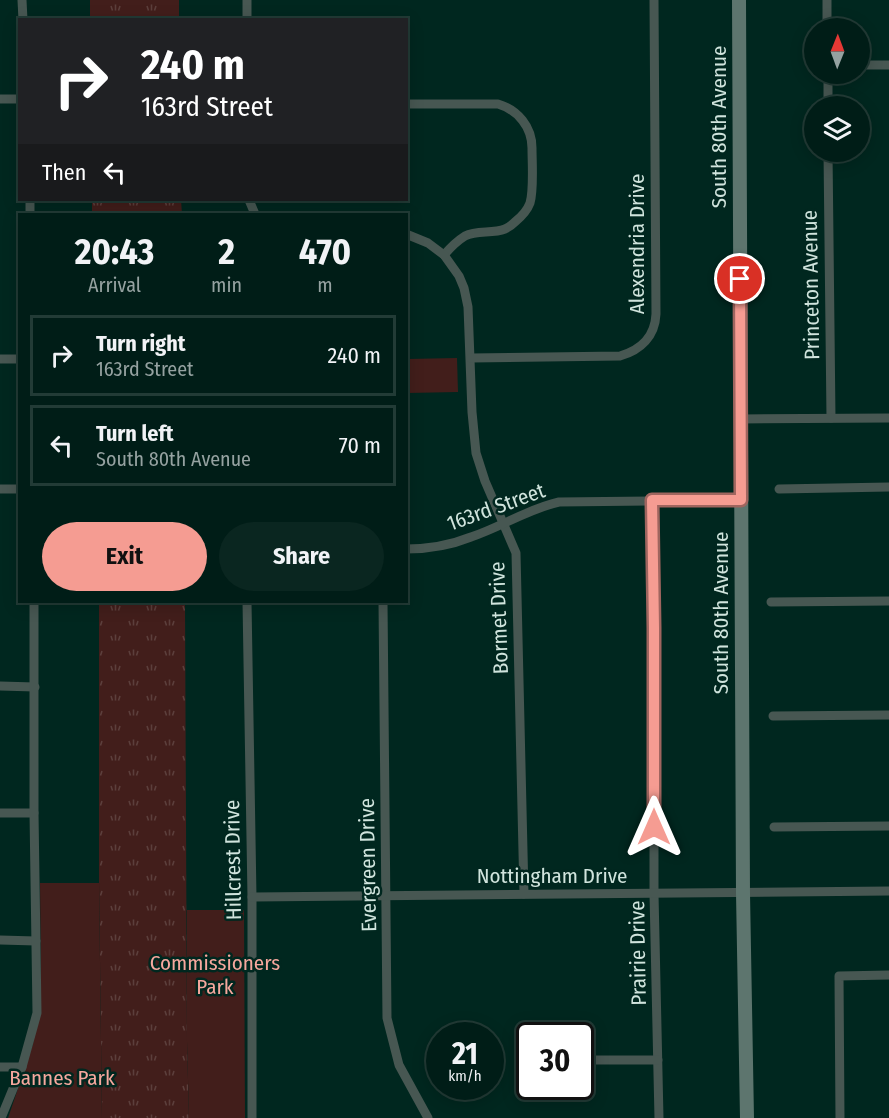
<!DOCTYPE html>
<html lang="en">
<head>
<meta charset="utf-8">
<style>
	:root { --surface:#001d17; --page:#0a2620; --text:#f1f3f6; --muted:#95a2a1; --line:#223b36; --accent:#f59c92 }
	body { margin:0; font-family:"Fira Sans Condensed",sans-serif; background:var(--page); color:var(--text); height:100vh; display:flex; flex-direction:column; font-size:22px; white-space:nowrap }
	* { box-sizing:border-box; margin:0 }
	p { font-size:20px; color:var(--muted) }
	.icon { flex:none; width:33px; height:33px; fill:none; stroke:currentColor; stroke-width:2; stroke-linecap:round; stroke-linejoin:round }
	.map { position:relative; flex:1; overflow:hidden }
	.drawer { position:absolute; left:18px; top:213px; width:390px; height:390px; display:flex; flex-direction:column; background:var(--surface); border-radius:0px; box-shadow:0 3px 15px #0003,0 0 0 2px var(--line) }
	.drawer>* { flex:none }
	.hud { position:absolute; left:18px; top:18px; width:390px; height:183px; border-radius:0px; box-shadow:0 3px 15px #0003,0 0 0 2px var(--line); background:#202124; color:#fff; overflow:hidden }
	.needle { width:39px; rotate:1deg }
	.controls { position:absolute; left:804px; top:18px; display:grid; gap:12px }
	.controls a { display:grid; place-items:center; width:66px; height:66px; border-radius:50%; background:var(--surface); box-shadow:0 3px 15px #0003,0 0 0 2px var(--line); font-size:30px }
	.speed { position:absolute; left:426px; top:1022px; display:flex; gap:12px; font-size:30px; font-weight:700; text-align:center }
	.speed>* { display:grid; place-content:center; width:78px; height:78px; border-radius:50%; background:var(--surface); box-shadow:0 3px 15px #0003,0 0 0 2px var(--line); line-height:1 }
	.speed small { font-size:15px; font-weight:400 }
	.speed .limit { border:3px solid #111; border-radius:9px; background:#fff; color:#111 }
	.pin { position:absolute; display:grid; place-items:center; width:51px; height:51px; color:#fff; margin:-26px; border:3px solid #fff; border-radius:50%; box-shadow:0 2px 6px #0007 }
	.me { position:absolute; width:66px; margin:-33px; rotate:0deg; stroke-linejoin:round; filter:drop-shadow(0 0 4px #0008) }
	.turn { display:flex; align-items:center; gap:21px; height:126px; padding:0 24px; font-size:27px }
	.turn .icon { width:78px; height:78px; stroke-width:2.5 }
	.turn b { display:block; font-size:42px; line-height:51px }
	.then { display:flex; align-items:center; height:57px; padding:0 24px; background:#0003; gap:12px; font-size:22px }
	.eta { display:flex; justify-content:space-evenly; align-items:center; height:102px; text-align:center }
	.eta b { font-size:36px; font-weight:700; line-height:42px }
	.primary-button { display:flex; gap:12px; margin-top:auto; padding:12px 24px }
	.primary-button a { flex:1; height:69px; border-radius:36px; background:var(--accent); color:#111; font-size:24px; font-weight:700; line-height:69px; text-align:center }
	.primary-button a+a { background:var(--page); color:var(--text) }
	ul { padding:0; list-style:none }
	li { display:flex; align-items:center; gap:18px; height:81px; margin:0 12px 9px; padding:0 12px; border:3px solid var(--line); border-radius:0px }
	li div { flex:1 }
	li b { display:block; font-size:22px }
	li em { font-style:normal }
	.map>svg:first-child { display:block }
</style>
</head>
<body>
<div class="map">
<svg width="889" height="1118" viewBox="0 0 889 1118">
	<defs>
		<pattern id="grass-tufts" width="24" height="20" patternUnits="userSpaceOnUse" patternTransform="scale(1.5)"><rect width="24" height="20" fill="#421e1b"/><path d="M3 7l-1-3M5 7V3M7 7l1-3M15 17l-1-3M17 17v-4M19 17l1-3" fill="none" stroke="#5c3f3c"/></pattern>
	</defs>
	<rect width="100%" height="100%" fill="#00271f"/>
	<!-- grass -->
	<g fill="url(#grass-tufts)">
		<rect x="90" y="0" width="89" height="19"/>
		<path d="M92,200H181L182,214H92Z"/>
		<path d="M406,408L409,422L410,540H406Z"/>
		<path d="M99,602H185L187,1041L189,1118H102L99,883Z"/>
	</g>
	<!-- park -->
	<g fill="#421e1b">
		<path d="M457,358L458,392L407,393V359Z"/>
		<path d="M40,883H99L102,1118H8L33,1044L41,980Z"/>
		<path d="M187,910H244L245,1118H189L187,1041Z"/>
	</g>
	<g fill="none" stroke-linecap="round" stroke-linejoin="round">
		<!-- street -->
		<g stroke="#475752" stroke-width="9">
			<path d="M22,0L23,20"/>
			<path d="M247,0V20"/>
			<path d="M827,0V28"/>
			<path d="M860,65H889"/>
			<path d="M828,74V106"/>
			<path d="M0,99H20"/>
			<path d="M406,104H498C518,110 532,127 532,148C532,163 534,190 530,203C527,211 522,216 516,221C513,224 509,227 505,229C492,234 477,230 465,236C457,241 450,248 444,255"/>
			<path d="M828,152L831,418"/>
			<path d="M30,200V214"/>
			<path d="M249,200L255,214"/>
			<path d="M406,234L428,243L444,255L459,276L464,288L468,307L472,412L476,453L485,481L516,553L524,894"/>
			<path d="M471,358L620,356C641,350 655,336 656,314L654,0"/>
			<path d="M0,359H20"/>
			<path d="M741,419L889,418"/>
			<path d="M0,489H20"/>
			<path d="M779,489L889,487"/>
			<path d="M652,500L654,628V894L659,1118"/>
			<path d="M406,549C428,549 451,545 471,537C501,527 528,509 559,502L741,500"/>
			<path d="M247,602L252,897V1118"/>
			<path d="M383,602L387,1018L399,1065L428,1118"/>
			<path d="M771,602L889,601"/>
			<path d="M0,686L35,687"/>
			<path d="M773,716L889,715"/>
			<path d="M0,813H34"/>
			<path d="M774,827L889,826"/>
			<path d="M252,897L889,891"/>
			<path d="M0,940L36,941"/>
			<path d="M534,1025L538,1035"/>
			<path d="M580,1060H658"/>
			<path d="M0,1067H22"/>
			<path d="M1,1118L22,1067L37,1013L34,813V602"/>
			<path d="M840,1118L839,976L889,975"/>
		</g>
		<!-- secondary -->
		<path stroke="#5d756e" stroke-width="14" d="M739,0L743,893L747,1118"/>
	</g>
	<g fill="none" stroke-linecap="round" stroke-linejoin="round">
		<defs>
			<path id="route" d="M654,827V628L652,500H741L740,279"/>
		</defs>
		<!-- route casing -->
		<use href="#route" stroke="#9f655f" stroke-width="15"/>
		<!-- route -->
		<use href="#route" stroke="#f59c92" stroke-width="10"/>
	</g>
	<g text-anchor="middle" stroke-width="5" stroke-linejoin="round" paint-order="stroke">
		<!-- street labels -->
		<g font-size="21" fill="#d0e4dd" stroke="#00271f">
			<text transform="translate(719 127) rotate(-90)" y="7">South 80th Avenue</text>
			<text transform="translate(637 244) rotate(-90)" y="7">Alexendria Drive</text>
			<text transform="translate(811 285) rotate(-91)" y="7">Princeton Avenue</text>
			<text transform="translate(496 507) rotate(-20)" y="7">163rd Street</text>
			<text transform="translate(721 613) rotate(-90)" y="7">South 80th Avenue</text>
			<text transform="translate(499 618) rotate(-92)" y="7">Bormet Drive</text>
			<text transform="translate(233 860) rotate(-91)" y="7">Hillcrest Drive</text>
			<text transform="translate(368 865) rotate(-91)" y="7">Evergreen Drive</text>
			<text x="552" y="883">Nottingham Drive</text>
			<text transform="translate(638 953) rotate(-91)" y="7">Prairie Drive</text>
		</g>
		<!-- park labels -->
		<g font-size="21" fill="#f6a89e" stroke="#00271f">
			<text x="215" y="970">Commissioners<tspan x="215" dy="24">Park</tspan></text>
			<text x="62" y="1085">Bannes Park</text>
		</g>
	</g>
</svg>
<div class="controls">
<a><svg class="needle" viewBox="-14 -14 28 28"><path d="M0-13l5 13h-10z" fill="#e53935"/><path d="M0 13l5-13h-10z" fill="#95a2a1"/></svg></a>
<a><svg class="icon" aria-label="layers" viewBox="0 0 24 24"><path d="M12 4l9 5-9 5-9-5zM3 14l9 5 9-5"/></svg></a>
</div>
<div class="speed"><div>21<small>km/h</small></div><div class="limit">30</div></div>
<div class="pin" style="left:740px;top:279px;background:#d93025"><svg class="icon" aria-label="arrive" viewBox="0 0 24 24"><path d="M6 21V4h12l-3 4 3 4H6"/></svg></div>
<svg class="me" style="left:654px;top:827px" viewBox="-20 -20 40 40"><path d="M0-17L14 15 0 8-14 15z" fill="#f59c92" stroke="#fff" stroke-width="4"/></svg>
<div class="hud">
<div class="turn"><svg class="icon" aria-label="right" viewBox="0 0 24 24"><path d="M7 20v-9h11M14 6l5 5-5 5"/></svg><div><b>240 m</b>163rd Street</div></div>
<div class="then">Then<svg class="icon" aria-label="left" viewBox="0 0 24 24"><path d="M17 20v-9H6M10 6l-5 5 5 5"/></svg></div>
</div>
<section class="drawer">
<div class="eta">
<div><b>20:43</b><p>Arrival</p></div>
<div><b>2</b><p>min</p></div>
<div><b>470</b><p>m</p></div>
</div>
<ul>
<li><svg class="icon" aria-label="right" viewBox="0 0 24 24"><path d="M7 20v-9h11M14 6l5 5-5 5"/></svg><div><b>Turn right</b><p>163rd Street</p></div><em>240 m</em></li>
<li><svg class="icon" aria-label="left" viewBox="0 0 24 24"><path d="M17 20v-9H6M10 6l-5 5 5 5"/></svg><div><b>Turn left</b><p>South 80th Avenue</p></div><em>70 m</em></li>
</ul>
<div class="primary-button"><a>Exit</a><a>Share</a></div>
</section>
</div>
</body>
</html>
